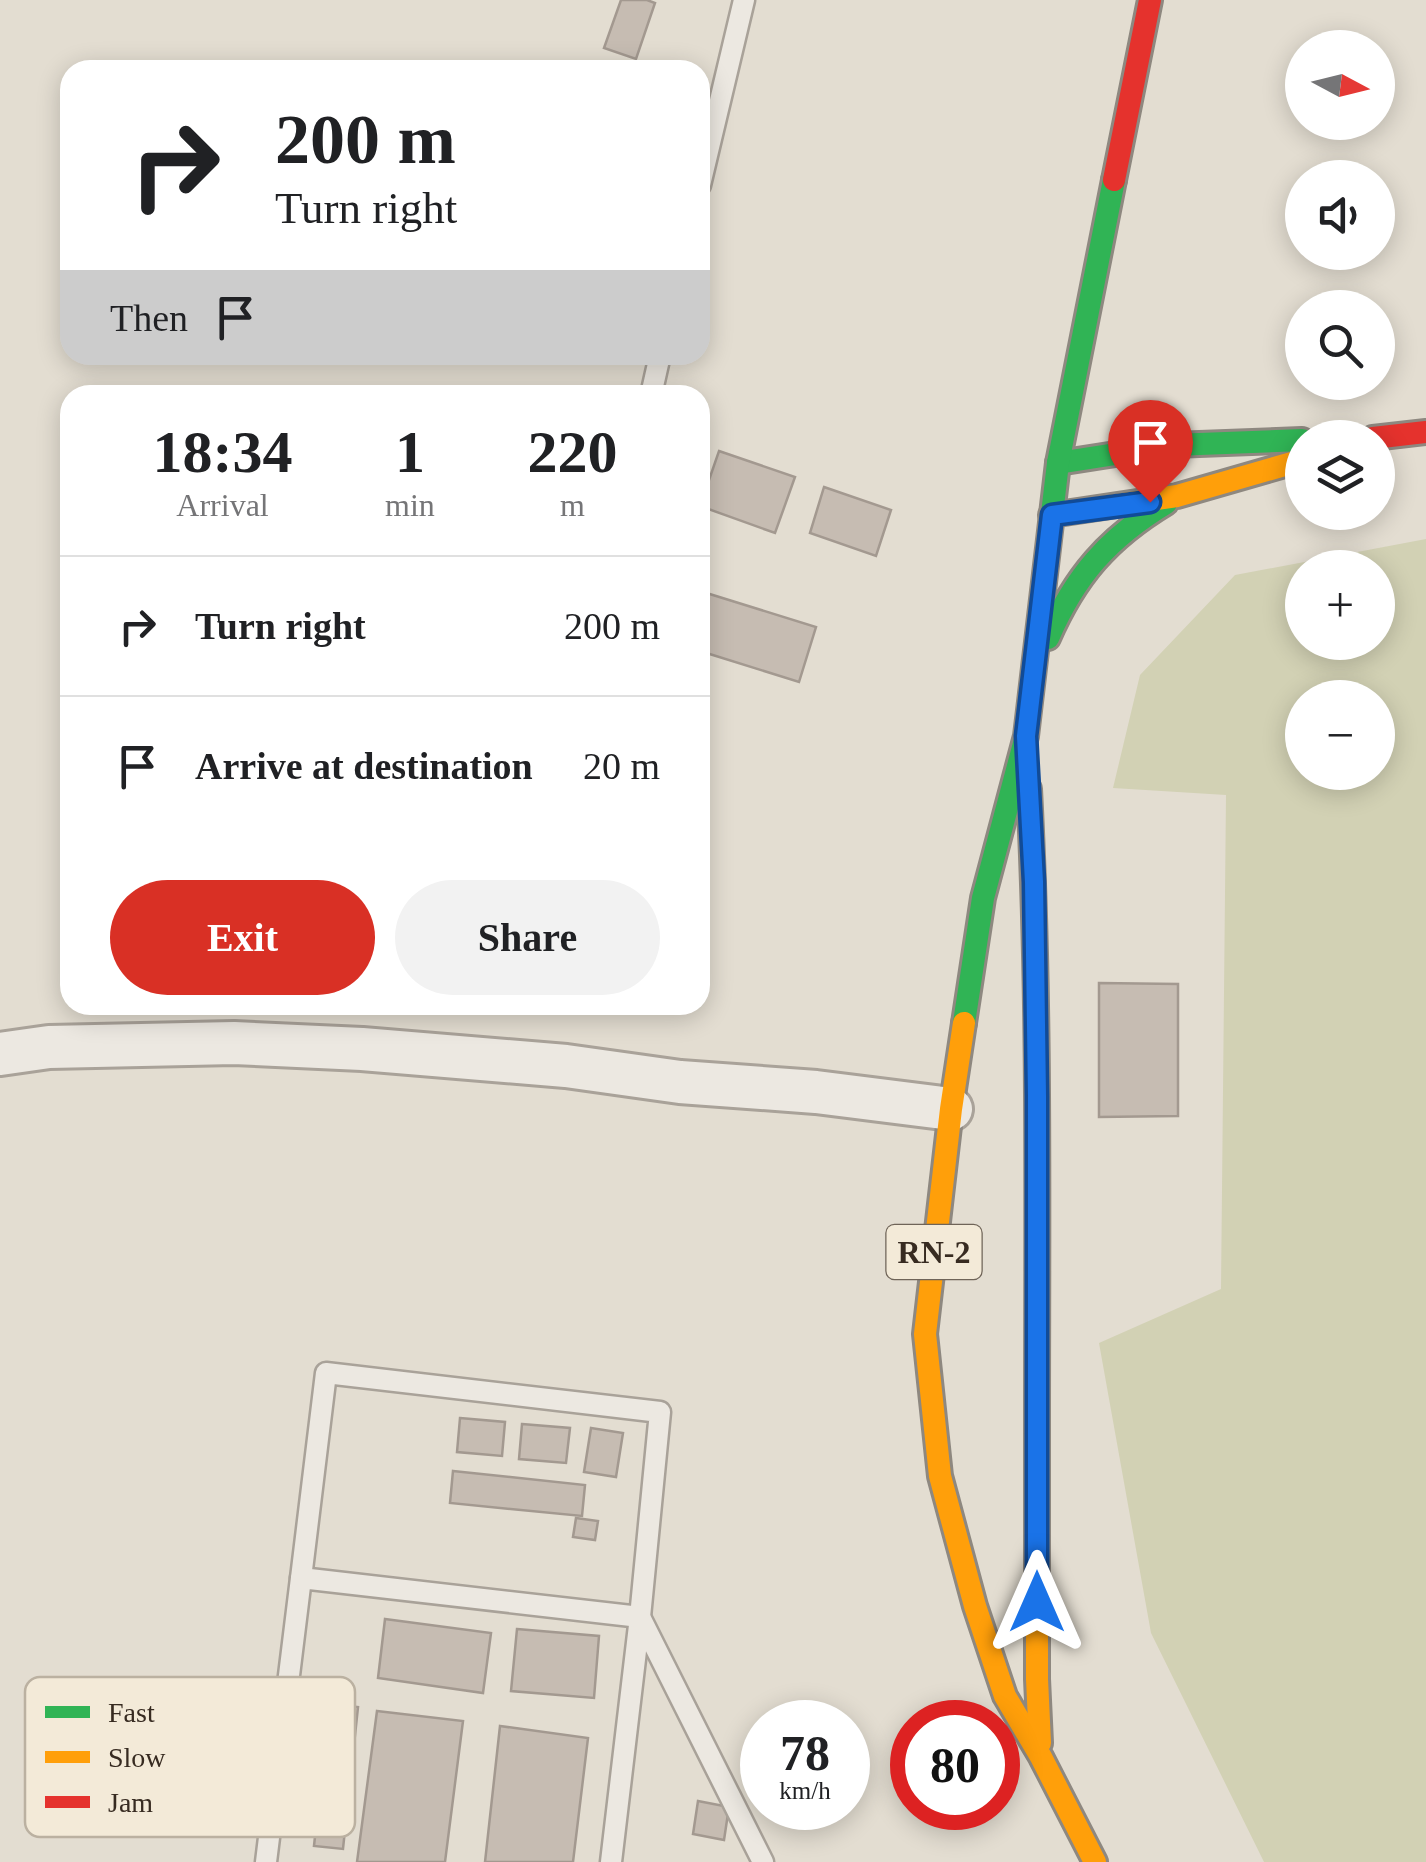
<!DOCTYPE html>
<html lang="en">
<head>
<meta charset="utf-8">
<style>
	:root { --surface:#fff; --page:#f2f2f2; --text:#202124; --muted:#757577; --line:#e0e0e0; --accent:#d93025 }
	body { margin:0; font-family:"Times New Roman",serif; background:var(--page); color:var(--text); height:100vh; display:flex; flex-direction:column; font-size:38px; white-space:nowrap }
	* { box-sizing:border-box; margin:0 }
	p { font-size:32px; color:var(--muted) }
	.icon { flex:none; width:55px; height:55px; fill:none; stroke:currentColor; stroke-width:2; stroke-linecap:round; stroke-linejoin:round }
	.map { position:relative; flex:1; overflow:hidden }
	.drawer { position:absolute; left:60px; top:385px; width:650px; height:630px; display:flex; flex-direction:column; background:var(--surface); border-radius:30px; box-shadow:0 5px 25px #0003 }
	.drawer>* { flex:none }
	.banner { position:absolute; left:60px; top:60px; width:650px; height:305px; border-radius:30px; box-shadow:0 5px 25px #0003; background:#fff; color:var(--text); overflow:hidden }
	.needle { width:65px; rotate:97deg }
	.controls { position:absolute; left:1285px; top:30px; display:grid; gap:20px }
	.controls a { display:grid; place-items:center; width:110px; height:110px; border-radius:50%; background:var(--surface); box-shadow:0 5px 25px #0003; font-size:50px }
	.speed { position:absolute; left:740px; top:1700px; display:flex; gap:20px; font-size:50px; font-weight:700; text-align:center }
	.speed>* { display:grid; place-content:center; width:130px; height:130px; border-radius:50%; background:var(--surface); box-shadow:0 5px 25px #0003; line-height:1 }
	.speed small { font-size:25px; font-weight:400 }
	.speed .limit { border:15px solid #d22; background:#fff; color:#111 }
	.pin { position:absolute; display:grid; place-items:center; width:85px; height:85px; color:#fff; margin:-102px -42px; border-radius:50% 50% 50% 0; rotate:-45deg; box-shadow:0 0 10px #0007 }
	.pin .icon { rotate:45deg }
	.me { position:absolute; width:110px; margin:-55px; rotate:0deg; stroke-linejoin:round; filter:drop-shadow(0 0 8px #0008) }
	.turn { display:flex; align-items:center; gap:35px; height:210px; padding:0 50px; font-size:45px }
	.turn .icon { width:130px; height:130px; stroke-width:2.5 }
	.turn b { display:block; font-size:70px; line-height:85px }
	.then { display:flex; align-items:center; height:95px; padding:0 50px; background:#0003; gap:20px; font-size:38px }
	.eta { display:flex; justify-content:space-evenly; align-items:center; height:170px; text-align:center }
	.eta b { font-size:60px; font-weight:800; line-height:70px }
	.button { display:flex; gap:20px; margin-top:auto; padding:20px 50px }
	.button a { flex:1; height:115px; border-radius:60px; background:var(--accent); color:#fff; font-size:40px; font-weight:800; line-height:115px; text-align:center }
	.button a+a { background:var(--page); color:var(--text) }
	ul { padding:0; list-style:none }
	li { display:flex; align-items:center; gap:30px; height:140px; padding:0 50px; border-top:2px solid var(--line) }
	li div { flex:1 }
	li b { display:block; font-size:38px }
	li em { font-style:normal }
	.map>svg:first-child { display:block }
</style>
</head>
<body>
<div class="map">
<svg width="1426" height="1862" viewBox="0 0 1426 1862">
	<rect width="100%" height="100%" fill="#e3ddd1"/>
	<!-- green -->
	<path fill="#d2d1b4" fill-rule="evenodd" d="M1426,539V1862H1264L1151,1633L1099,1343L1221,1289L1226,795L1113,788L1140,675L1235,575ZM1302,568H1378V642H1302ZM1302,698H1378V772H1302Z"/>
	<!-- building -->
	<g fill="#c6bcb2" stroke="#a39990" stroke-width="2.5">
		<path d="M621,0H647L655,3L636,59L604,48Z"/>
		<path d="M719,451L795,477L775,533L700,506Z"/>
		<path d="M824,487L891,510L876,556L810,533Z"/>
		<path d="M700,591L816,627L799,682L700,651Z"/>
		<path d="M1099,983L1178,984V1116L1099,1117Z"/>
		<path d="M460,1418L505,1422L502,1456L457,1452Z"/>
		<path d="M522,1424L570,1428L566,1463L519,1459Z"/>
		<path d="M591,1428L623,1433L616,1477L584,1472Z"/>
		<path d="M453,1471L585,1485L582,1516L450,1503Z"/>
		<path d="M576,1518L598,1521L595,1540L573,1537Z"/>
		<path d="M385,1619L491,1633L483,1693L378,1678Z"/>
		<path d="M517,1629L599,1636L594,1698L511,1691Z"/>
		<path d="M329,1704L358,1707L343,1849L314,1846Z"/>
		<path d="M377,1711L463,1721L445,1862H357Z"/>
		<path d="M500,1726L588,1738L573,1862H485Z"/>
		<path d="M698,1801L729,1807L724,1840L693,1834Z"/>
	</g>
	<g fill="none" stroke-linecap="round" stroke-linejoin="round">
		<defs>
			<g id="lane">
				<path d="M700,185L744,0"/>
				<path d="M651,395L660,355"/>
				<path d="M301,1578L326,1373L660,1412L640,1617L611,1862"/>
				<path d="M266,1862L301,1578L640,1617L763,1862"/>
			</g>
			<path id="street" d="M0,1054L49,1047L234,1043L362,1049L566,1066L680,1082L816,1092L951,1109"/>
			<g id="fast">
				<path d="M1058,463L1173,445L1302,440"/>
				<path d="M1048,638C1075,576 1108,538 1166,503"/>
				<path d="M964,1023L983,898L1026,736L1058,463L1114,180"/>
			</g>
			<g id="slow">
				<path d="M1051,515L1177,496L1302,460"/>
				<path d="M964,1023L951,1109L925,1334L940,1476L975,1606L1005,1696L1041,1757L1095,1862"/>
				<path d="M1037,1428V1679L1040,1743"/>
			</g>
			<g id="jam">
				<path d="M1114,180L1150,0"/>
				<path d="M1373,438L1426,432"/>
				<path d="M1029,789C1040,1002 1037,1215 1037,1428"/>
			</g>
		</defs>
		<!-- lane casing -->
		<use href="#lane" stroke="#a9a299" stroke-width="25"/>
		<!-- street casing -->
		<use href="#street" stroke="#a9a299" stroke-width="48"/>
		<!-- fast casing -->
		<use href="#fast" stroke="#8e8880" stroke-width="28"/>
		<!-- slow casing -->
		<use href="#slow" stroke="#8e8880" stroke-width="28"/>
		<!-- jam casing -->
		<use href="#jam" stroke="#8e8880" stroke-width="28"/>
		<!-- lane -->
		<use href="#lane" stroke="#ece8e1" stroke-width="20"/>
		<!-- street -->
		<use href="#street" stroke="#ece8e1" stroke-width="42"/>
		<!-- fast -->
		<use href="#fast" stroke="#30b455" stroke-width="22"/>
		<!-- slow -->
		<use href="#slow" stroke="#ff9f0a" stroke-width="22"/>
		<!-- jam -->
		<use href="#jam" stroke="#e5322d" stroke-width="22"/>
	</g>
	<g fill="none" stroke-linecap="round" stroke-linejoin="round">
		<defs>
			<path id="route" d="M1037,1602V1096L1034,882L1026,736L1052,515L1150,502"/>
		</defs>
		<!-- route casing -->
		<use href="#route" stroke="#114b97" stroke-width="25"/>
		<!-- route -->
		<use href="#route" stroke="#1a73e8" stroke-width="18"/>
	</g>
	<g text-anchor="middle" stroke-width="8" stroke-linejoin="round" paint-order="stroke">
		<!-- shield labels -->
		<rect fill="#f3ead8" stroke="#6f6458" stroke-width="2.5" x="886.5" y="1225" width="95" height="54" rx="8"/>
		<g font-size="32" font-weight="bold" fill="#372b21">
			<text x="934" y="1263">RN-2</text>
		</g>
	</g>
	<!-- legend -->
	<rect x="25" y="1677" width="330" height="160" rx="15" fill="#f3ead8" stroke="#bbb1a1" stroke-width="2.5"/>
	<rect x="45" y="1706" width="45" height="12" fill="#30b455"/>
	<rect x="45" y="1751" width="45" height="12" fill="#ff9f0a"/>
	<rect x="45" y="1796" width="45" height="12" fill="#e5322d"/>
	<g font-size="28" fill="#372b21">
		<text x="108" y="1722">Fast</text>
		<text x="108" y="1767">Slow</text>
		<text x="108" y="1812">Jam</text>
	</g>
</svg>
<div class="controls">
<a><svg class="needle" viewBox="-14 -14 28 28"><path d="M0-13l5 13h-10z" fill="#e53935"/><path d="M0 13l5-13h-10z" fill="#757577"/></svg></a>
<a><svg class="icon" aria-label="sound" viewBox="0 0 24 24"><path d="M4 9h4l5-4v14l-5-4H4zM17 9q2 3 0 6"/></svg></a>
<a><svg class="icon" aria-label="search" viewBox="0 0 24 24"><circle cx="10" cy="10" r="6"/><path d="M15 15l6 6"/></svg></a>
<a><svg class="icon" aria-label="layers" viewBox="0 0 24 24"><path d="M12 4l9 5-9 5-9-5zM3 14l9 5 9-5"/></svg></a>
<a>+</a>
<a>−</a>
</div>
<div class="speed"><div>78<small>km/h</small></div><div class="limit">80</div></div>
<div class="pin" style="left:1150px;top:502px;background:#d93025"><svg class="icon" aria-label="arrive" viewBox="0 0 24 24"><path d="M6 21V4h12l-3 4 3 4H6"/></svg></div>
<svg class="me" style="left:1037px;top:1602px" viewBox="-20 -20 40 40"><path d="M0-17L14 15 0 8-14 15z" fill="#1a73e8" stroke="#fff" stroke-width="4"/></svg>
<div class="banner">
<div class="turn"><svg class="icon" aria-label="right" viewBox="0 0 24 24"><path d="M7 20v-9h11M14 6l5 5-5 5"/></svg><div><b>200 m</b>Turn right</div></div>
<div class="then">Then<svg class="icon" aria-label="arrive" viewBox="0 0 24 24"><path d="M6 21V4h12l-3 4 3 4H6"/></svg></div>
</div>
<section class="drawer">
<div class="eta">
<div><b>18:34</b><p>Arrival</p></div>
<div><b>1</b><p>min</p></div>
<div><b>220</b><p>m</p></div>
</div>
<ul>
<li><svg class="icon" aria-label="right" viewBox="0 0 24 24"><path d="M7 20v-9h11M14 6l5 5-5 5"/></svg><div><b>Turn right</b></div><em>200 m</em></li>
<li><svg class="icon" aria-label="arrive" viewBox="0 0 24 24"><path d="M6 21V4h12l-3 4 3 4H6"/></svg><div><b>Arrive at destination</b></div><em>20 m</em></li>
</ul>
<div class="button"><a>Exit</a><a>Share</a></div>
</section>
</div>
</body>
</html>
